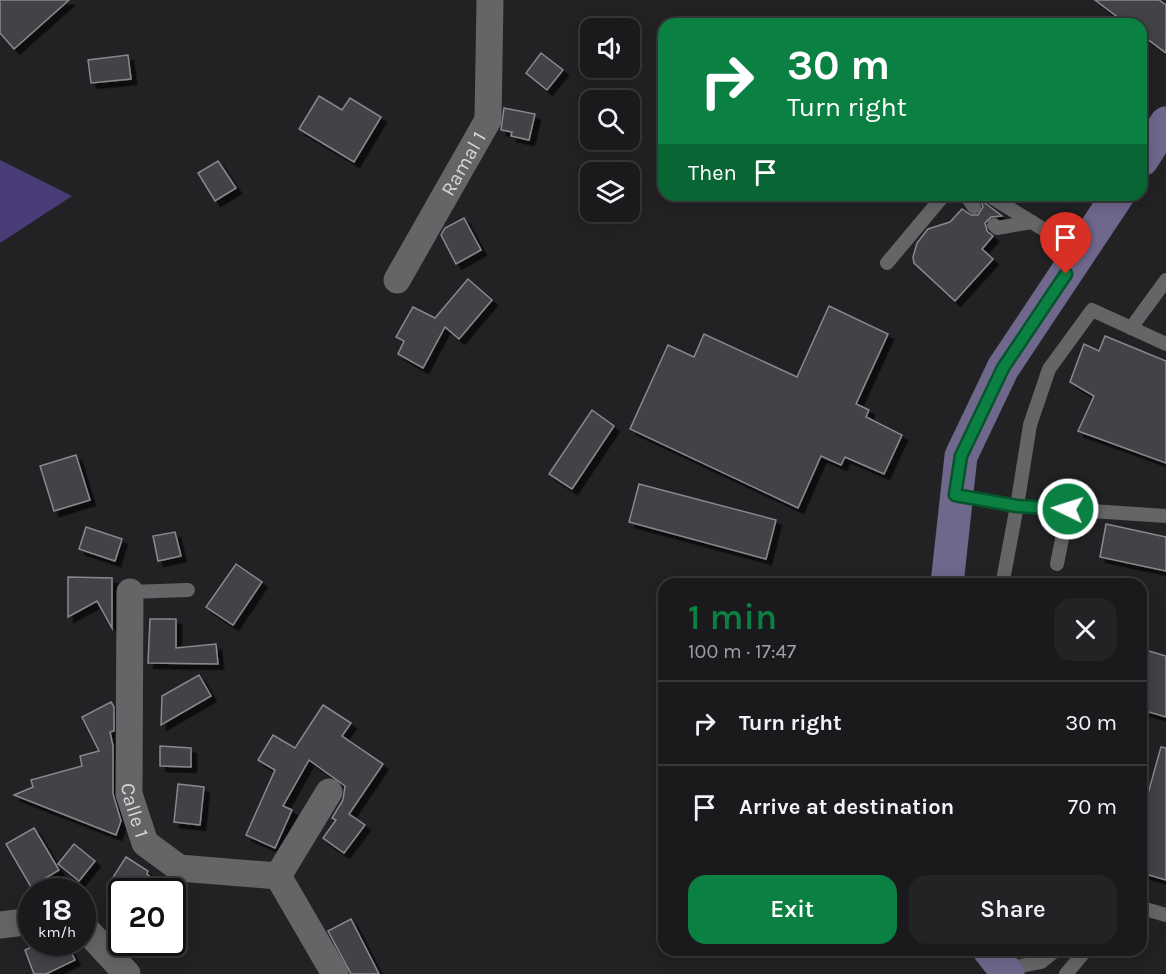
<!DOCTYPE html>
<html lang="en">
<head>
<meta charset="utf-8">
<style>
	:root { --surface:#1a191b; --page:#232224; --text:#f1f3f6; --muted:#9fa0a3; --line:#38383a; --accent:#0b8043 }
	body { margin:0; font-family:Karla,sans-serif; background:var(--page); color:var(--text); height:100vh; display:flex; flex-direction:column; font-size:22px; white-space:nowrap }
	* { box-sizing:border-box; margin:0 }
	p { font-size:20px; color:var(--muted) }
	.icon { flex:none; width:33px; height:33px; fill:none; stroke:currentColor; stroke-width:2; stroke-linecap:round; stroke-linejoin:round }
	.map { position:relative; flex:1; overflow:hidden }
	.sheet { position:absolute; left:658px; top:578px; width:489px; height:378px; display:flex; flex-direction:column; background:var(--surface); border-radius:18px; box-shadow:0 3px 15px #0003,0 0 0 2px var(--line) }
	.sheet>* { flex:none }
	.banner { position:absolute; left:658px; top:18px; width:489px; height:183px; border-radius:18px; box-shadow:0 3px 15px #0003,0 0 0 2px var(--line); background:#0b8043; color:#fff; overflow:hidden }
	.buttons { position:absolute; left:580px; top:18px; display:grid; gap:12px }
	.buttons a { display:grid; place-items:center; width:60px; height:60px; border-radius:12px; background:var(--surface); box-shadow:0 3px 15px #0003,0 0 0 2px var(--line); font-size:30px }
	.speed { position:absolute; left:18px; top:878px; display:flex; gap:12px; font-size:30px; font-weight:700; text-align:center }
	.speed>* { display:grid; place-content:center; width:78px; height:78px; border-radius:50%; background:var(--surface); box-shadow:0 3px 15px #0003,0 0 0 2px var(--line); line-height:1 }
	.speed small { font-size:15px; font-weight:400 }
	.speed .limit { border:3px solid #111; border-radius:9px; background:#fff; color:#111 }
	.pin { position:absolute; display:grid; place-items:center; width:51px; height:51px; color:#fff; margin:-62px -26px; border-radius:50% 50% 50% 0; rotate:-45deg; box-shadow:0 0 6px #0007 }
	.pin .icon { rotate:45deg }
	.me { position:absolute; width:66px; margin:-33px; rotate:274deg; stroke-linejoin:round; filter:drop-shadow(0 0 4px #0008) }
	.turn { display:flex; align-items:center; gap:21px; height:126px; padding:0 30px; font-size:27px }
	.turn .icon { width:78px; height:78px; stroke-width:2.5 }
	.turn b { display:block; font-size:42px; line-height:51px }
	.then { display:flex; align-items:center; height:57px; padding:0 30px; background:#0003; gap:12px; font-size:22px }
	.round { display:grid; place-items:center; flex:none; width:63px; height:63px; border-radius:18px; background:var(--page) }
	.headline { display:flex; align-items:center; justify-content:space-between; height:102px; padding:0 30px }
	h1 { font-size:36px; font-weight:600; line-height:45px; color:var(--accent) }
	.action { display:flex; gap:12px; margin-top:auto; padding:12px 30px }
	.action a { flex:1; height:69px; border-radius:18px; background:var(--accent); color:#fff; font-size:24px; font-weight:600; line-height:69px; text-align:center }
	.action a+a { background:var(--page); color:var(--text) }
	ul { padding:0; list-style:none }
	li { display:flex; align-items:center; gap:18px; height:84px; padding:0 30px; border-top:2px solid var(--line) }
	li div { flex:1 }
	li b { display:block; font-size:22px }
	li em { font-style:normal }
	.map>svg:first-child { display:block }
</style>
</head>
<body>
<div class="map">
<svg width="1166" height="974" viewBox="0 0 1166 974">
	<defs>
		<filter id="shadow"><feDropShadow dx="5.5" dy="5.5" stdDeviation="0" flood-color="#0009"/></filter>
	</defs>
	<rect width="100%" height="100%" fill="#222124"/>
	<!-- forest -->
	<path fill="#4a3d77" d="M0,160L72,196L0,243Z"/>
	<!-- building -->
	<g fill="#434246" stroke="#89888c" stroke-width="1.5" filter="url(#shadow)">
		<path d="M0,0H69L14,49L0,33Z"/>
		<path d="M1095,0H1159L1166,5V53L1142,35V24H1127Z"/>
		<path d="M541,53L563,70L547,90L526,73Z"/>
		<path d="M128,55L131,79L91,83L88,60Z"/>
		<path d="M319,96L342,110L350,98L381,117L354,162L299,129Z"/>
		<path d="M504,108L535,114L529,140L511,136L512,132L501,130Z"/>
		<path d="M218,161L236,188L215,201L198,173Z"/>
		<path d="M981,200L1002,216L991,217L985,223L987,231L993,236L982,249L993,259L955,301L914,263L913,257L917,243L928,229L950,222L962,209L971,215H978L983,207Z"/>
		<path d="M464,218L481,250L456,264L441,235L445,228Z"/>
		<path d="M468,279L492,300L459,339L445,327L423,368L398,354L404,341L396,337L413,307L435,318Z"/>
		<path d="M829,306L888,334L856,404L869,410L866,417L902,435L884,474L845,457L841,465L821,456L798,508L630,429L668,345L694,357L704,334L797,377Z"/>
		<path d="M1105,336L1166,361V463L1078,431L1094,396L1070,382L1084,344L1099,351Z"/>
		<path d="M592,410L614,426L572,489L549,474Z"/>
		<path d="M76,455L90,500L54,511L40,466Z"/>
		<path d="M639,484L776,520L766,559L629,522Z"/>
		<path d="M1106,524L1166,537V571L1100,557Z"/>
		<path d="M86,527L122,539L115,561L79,549Z"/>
		<path d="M175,532L181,556L158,561L153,536Z"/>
		<path d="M236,564L262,582L233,625L206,607Z"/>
		<path d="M68,577L112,578V628L97,601L68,617Z"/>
		<path d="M150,619H176V648L216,644L218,664L148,663Z"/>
		<path d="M1142,649L1166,656V717L1142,710Z"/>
		<path d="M199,675L211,696L161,725L162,696Z"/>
		<path d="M111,702L114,707V731L110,732L113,746V794L121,821L116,835L14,795L33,787L31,780L82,766L80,756L99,751L82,717Z"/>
		<path d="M323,705L351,723L342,736L383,764L349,814L365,825L344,853L323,838L336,820L332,818L343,800L345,786L309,760L283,806L292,810L275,848L246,835L275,770L258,760L273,735L295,748Z"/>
		<path d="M160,746L191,748V767L160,766Z"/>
		<path d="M1161,747L1166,748V880L1142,873V815Z"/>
		<path d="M178,784L204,787L200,825L174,822Z"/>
		<path d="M34,828L59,870L31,887L6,844Z"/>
		<path d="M74,844L95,861L79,881L58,864Z"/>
		<path d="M126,857L148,871L147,874L166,891H124L110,882Z"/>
		<path d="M351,919L379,974H351L328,931Z"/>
		<path d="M41,942H66L75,960L46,974H34L25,950Z"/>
	</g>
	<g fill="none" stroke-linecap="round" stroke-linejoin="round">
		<!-- lane -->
		<g stroke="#656568" stroke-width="14">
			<path d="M966,195L974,207"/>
			<path d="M988,195L1080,252"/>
			<path d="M994,225L997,228L1032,222"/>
			<path d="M887,263L944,195"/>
			<path d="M1131,328L1166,280"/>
			<path d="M957,495L1017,506L1030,425L1049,369L1092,310L1166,344"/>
			<path d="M1057,564L1068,509"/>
			<path d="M1004,575L1017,506L1166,516"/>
			<path d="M130,592L188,590"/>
			<path d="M1142,908L1166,915"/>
			<path d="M1006,969L1041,962L1056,950"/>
			<path d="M1066,974L1086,950"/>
		</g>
		<!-- street -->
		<g stroke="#656568" stroke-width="27">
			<path id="s1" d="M397,280L488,120L490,0"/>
			<path id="s2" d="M130,592L129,794L145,843L179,868L278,876L335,974"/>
			<path d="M278,876L329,792"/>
			<path d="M0,925L32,921"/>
			<path d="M82,925L127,974"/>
		</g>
		<!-- secondary -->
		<g stroke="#6f678c" stroke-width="33">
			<path d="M1142,160L1166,123"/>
			<path d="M947,584L961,456L1003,368L1118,195"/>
			<path d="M989,950L1008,974"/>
		</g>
	</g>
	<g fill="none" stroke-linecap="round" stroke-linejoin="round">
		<defs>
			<path id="route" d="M1066,274L1003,368L961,456L955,495L1017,506L1068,509"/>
		</defs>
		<!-- route casing -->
		<use href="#route" stroke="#07532c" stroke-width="15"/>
		<!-- route -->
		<use href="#route" stroke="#0b8043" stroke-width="10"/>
	</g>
	<g text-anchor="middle" stroke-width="6" stroke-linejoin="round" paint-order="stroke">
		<!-- street labels -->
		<g font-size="20" fill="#d7d7d9" stroke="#0b0b0c">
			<text dy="7" stroke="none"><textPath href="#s1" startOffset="134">Ramal 1</textPath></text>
			<text dy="7" stroke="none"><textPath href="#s2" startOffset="219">Calle 1</textPath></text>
		</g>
	</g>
</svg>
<div class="buttons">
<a><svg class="icon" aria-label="sound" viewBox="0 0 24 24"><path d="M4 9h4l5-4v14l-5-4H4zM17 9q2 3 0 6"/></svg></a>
<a><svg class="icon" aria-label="search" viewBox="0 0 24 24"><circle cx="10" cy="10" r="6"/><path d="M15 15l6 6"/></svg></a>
<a><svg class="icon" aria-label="layers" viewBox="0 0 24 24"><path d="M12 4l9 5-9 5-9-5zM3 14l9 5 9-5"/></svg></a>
</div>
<div class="speed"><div>18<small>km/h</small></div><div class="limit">20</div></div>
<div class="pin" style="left:1066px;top:274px;background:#d93025"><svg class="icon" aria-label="arrive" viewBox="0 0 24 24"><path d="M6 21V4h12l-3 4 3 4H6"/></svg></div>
<svg class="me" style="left:1068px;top:509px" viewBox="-20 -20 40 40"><circle r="17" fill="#0b8043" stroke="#fff" stroke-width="3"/><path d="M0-11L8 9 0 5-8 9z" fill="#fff"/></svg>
<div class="banner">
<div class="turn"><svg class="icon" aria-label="right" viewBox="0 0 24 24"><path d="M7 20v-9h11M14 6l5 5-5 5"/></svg><div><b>30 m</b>Turn right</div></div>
<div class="then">Then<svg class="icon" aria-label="arrive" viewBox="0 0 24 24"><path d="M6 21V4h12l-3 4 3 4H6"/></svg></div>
</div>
<section class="sheet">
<div class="headline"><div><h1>1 min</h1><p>100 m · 17:47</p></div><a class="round"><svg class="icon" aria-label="close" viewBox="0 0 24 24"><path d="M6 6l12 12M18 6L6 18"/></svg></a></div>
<ul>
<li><svg class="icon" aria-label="right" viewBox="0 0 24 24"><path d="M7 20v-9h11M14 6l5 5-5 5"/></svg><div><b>Turn right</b></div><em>30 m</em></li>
<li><svg class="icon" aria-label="arrive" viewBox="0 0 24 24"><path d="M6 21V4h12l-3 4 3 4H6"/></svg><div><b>Arrive at destination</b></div><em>70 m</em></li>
</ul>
<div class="action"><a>Exit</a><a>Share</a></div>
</section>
</div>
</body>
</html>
